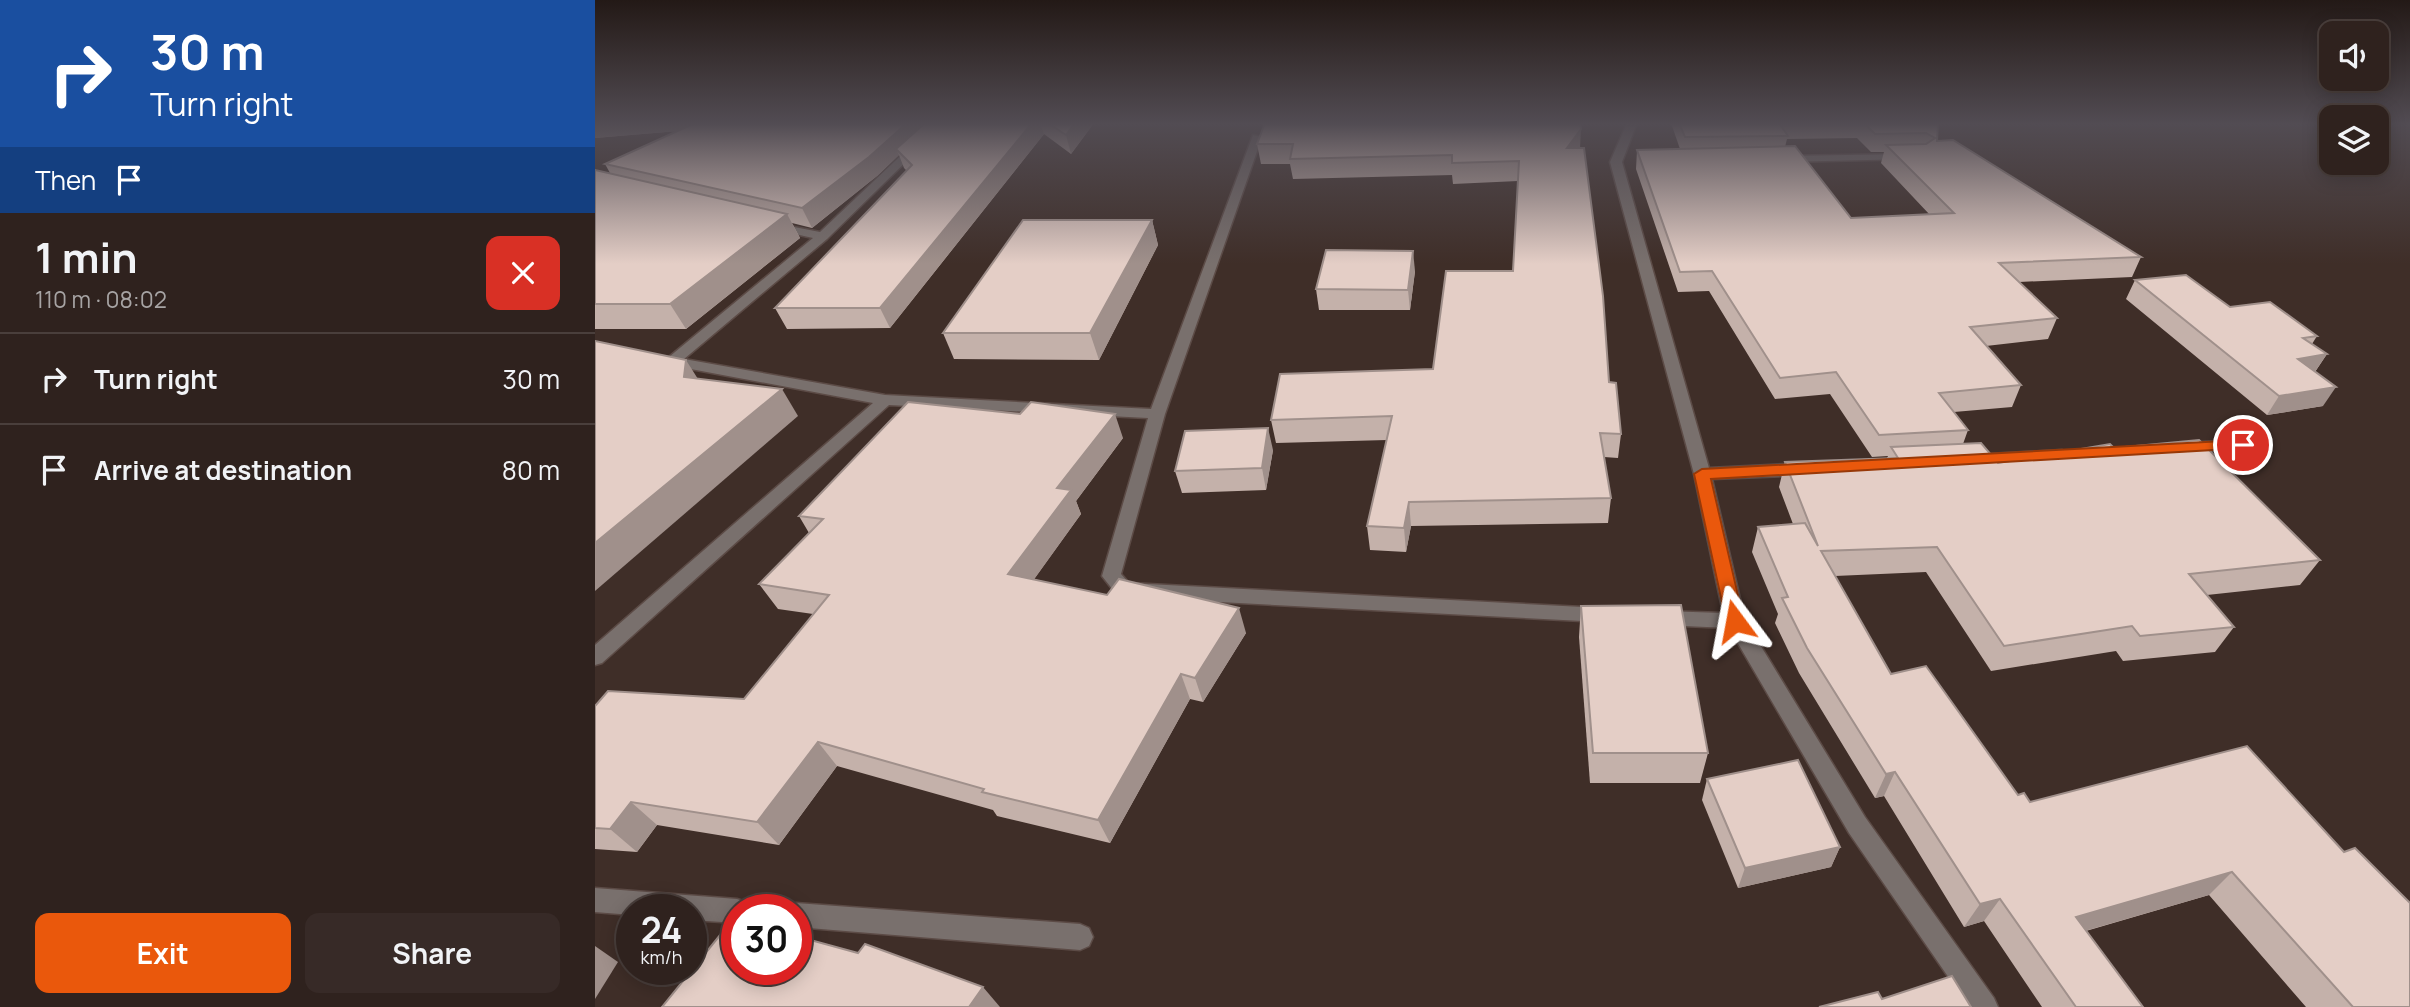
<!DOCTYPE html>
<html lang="en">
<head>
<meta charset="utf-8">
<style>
	:root { --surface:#2f221e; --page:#372a27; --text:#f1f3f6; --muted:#a7a4a4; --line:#4a3f3c; --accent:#ea580c }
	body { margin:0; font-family:Manrope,sans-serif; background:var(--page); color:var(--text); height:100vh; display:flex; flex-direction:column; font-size:26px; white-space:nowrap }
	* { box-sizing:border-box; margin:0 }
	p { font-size:23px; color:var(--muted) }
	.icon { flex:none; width:38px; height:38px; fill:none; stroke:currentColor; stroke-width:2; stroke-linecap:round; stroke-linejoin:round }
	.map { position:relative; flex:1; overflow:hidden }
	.panel { display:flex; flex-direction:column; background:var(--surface); width:595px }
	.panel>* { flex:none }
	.guide { background:#1a4fa0; color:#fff; overflow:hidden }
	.fabs { position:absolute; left:1724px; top:21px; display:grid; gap:14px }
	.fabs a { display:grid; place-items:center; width:70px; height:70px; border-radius:14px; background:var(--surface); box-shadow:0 4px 18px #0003,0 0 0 2px var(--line); font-size:35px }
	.speed { position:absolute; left:21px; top:894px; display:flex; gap:14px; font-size:35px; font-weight:700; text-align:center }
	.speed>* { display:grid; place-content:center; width:91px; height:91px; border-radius:50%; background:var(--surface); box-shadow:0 4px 18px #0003,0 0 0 2px var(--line); line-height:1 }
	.speed small { font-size:18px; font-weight:400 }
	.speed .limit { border:10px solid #d22; background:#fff; color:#111 }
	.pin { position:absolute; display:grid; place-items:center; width:60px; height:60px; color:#fff; margin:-30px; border:4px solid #fff; border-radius:50%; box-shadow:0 2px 7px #0007 }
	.me { position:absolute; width:77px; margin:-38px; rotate:347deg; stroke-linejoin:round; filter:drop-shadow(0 0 5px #0008) }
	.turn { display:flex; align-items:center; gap:24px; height:147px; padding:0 35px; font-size:32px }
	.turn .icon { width:91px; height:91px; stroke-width:2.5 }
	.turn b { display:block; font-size:49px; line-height:60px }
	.then { display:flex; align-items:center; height:66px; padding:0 35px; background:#0003; gap:14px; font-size:26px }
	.round { display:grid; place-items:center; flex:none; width:74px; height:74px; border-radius:14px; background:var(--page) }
	.headline { display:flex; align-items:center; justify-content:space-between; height:119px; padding:0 35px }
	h1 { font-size:42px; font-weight:700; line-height:52px }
	.button { display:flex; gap:14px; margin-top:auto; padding:14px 35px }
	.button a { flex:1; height:80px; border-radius:14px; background:var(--accent); color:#fff; font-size:28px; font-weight:700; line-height:80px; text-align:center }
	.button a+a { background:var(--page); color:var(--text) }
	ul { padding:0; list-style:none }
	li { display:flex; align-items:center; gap:21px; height:91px; padding:0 35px; border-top:2px solid var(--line) }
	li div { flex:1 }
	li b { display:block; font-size:26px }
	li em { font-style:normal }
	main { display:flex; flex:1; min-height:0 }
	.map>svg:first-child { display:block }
</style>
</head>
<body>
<main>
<section class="panel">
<div class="guide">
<div class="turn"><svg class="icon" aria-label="right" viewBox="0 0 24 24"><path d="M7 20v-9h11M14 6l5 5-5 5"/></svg><div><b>30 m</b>Turn right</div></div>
<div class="then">Then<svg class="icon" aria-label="arrive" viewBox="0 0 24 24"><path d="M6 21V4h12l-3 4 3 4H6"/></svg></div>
</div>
<div class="headline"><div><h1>1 min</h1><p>110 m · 08:02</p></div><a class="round" style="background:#d93025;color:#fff"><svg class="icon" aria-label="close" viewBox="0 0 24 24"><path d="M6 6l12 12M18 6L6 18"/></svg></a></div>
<ul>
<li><svg class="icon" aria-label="right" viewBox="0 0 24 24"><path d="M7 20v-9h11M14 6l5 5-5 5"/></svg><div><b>Turn right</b></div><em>30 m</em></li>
<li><svg class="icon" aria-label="arrive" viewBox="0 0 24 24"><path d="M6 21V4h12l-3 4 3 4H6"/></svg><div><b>Arrive at destination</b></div><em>80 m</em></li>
</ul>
<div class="button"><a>Exit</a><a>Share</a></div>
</section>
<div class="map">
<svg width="1815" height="1007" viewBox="0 0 1815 1007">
	<rect width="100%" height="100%" fill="#3f2e28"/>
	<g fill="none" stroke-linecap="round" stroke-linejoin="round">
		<defs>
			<g id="minor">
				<path d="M1032,123H1042L1027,162L1114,468L1212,463L1220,469L1212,475L1117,479L1150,620L1270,817L1399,998L1403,1007H1374L1254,833L1134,628L1067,625L1060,623L1057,618L1060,613L1067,611L1128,613L1099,474L1015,162Z"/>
				<path d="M658,135L667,137L570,414L526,574L534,583L1007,608L1014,610L1017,615L1014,620L1007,622L529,597L522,595L507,576L553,418L294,405L7,663L0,665V645L278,403L69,364L62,360L64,357H74L218,238L173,228V222L225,232L318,144L327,146L232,239L89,359L290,395L556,409Z"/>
				<path d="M1311,154L1315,155V159L1189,162L1183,159L1189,156Z"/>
				<path d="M1648,440L1654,441L1656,445L1654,449L1589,453L1581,448L1589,443Z"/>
				<path d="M1467,450L1475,455L1473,459L1376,465L1368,460L1376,455Z"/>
				<path d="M0,888L142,899L151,902L154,910H142V923L96,920V910H37V915L0,912Z"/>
				<path d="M201,903L485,924L494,928L498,937L494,946L485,950L201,927V910H191Z"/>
			</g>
		</defs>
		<!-- minor casing -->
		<use href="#minor" stroke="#5c4b46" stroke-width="3"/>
		<!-- minor -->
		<use href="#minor" fill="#79706d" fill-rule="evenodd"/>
	</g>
	<!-- wall -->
	<g fill="#c4b1aa" fill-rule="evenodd">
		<path d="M0,123H499L476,154L449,134L295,328L192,329L180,308L312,171L309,168L304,155L282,176L217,228L197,223L205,238L91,329H0V170L15,173L10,164L83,131L0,138Z"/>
		<path d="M670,123L985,148L1014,382L1026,434L1023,458L1009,457L1016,498L1013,523L816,526L811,552L775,550L772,526L792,440L681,443L676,420L838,369L918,271L923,181L858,184L857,175L698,179L695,164H666L662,144Z"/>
		<path d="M1076,123H1343L1342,141L1546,257L1537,277L1424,282L1462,318L1453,339L1391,346L1426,385L1417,407L1359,412L1373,430L1368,444L1403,463L1519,448L1725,560L1705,585L1612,595L1639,627L1620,652L1528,661L1521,651L1396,671L1331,572L1240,576L1296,674L1423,795L1435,802L1652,746L1815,1007H1711L1614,895L1491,931L1548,1007H1447L1389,921L1369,927L1289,796L1280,798L1204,673L1180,623L1183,614L1157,552L1163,527L1198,524L1184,487L1190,462L1292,458L1293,456L1277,457L1235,394L1180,399L1114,291L1083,292L1041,169L1042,150L1085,149ZM1262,138L1276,152H1289L1286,163L1335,215L1256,218L1190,147L1192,139Z"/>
		<path d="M557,220L563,245L504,360L359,359L348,333Z"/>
		<path d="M820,271L815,310H724L721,289Z"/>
		<path d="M1540,280L1635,307L1722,336L1717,344L1732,354L1720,372L1728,406L1672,415L1531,299Z"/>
		<path d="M528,438L481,501L486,514L439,579L651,633L608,702L595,699L515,843L402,816L398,810L242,766L184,845L62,825L42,852L0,849V706L149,699L218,614L183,609L164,584L214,533L204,516Z"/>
		<path d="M678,450L671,490L587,493L580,471Z"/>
		<path d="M986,606L1113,753L1105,783H995L984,637Z"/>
		<path d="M1112,779L1245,847L1236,867L1143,888L1107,800Z"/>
	</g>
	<!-- shaded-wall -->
	<g fill="#a0908b">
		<path d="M0,123H140L141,126L0,138Z"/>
		<path d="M312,123H335L301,149L304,155L282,176L217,228L207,208Z"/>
		<path d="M437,123H445L449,134L295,328L285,308Z"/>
		<path d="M480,123H499L476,154L471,135Z"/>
		<path d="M986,129L985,149L972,148Z"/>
		<path d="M192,214L205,238L91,329L75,304Z"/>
		<path d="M557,220L563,245L504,360L495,333Z"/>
		<path d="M818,251L820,271L815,310L813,290Z"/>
		<path d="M1732,354L1719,373L1703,359Z"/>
		<path d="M91,360L108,387L89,377Z"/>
		<path d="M1741,387L1728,406L1672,415L1684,396Z"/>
		<path d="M187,389L203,416L0,591V543Z"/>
		<path d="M520,414L528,438L481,501L486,514L425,599L413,574L462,488Z"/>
		<path d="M673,428L678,450L671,490L667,468Z"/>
		<path d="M814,502L816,526L811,552L809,528Z"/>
		<path d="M644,608L651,633L608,702L600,678Z"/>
		<path d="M586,674L595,699L515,843L503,820Z"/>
		<path d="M223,742L242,766L184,845L162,822Z"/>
		<path d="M1300,772L1289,796L1280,798L1291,774Z"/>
		<path d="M36,802L62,825L42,852L15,829Z"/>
		<path d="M1245,847L1236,867L1143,888L1150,868Z"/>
		<path d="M1637,872L1614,895L1462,939L1481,917Z"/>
		<path d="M1405,899L1389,921L1369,927L1385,904Z"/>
		<path d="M0,946L23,962L0,999Z"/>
		<path d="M388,987L405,1007H374Z"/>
	</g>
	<!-- building -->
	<g fill="#e4cec6" stroke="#a0908b" stroke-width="2">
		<path d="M100,123H312L274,157L207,208L10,164Z"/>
		<path d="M330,123H437L285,308H180L317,165L301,149Z"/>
		<path d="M453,123H480L471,135Z"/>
		<path d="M670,123H985L986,129L972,148H989L1008,296L1014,382L1021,383L1026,434L1005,433L1016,498L814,502L809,528L772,526L797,416L676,420L685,374L838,369L851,271H918L924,161L857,163V155L695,159L698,144H662Z"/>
		<path d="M1084,123H1184L1193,136L1090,137Z"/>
		<path d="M1269,123H1343L1342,141L1358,140L1546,257L1404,263L1462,318L1375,327L1426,385L1344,393L1373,430L1284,435L1241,372L1185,378L1117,271L1085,272L1042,150L1200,146L1256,218L1359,213L1291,145L1331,144L1340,138L1331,133L1280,134Z"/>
		<path d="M0,170L192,214L75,304H0Z"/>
		<path d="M428,220H557L495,333H348Z"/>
		<path d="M731,250L818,251L813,290L721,289Z"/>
		<path d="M1591,275L1635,307L1675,302L1722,336L1708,338L1732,354L1703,359L1741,387L1684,396L1540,280Z"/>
		<path d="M0,341L91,360L89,377L187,389L0,543Z"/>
		<path d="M313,402L425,414L436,402L520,414L462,488L476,490L413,574L512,595L524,579L644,608L600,678L586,674L503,820L387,792L389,789L223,742L162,822L36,802L15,829L0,828V706L13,691L149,699L234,595L164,584L228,519L204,516Z"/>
		<path d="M673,428L667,468L580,471L590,431Z"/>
		<path d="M1604,440L1725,560L1594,574L1639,627L1545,636L1537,626L1409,646L1342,547L1226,551L1296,674L1331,666L1423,795L1429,793L1435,802L1652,746L1749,852L1760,848L1815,903V1007H1758L1637,872L1481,917L1548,1007H1481L1405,899L1385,904L1300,772L1291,774L1212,648L1187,598L1193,597L1163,527L1210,523L1223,546L1190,462L1303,458L1296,447L1386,443L1403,463L1515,444L1519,448Z"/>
		<path d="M1086,605L1113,753H998L986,606Z"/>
		<path d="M1203,760L1245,847L1150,868L1112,779Z"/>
		<path d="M138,919L142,920V970H201V936L263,953L270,944L388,987L374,1007H67Z"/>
		<path d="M1357,976L1376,1007H1224L1283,992L1287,999Z"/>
	</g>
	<!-- sky -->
	<linearGradient id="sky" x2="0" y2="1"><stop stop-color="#231916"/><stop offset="0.47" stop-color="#524c53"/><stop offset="1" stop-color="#524c53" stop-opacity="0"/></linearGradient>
	<rect width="1815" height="264" fill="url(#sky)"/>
	<!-- route -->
	<path fill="#ea580c" stroke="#983908" stroke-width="2" d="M1648,440L1655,445L1653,448L1116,479L1149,621L1140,628L1131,621L1099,474L1107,469Z"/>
</svg>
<div class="fabs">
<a><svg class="icon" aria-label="sound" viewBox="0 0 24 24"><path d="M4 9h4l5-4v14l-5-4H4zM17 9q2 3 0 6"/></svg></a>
<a><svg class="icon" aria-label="layers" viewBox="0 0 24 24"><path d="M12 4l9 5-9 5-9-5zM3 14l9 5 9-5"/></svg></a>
</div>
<div class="speed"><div>24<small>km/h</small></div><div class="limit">30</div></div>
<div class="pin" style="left:1648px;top:445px;background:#d93025"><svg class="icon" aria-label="arrive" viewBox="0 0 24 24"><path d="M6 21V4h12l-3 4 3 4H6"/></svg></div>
<svg class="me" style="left:1140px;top:621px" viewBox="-20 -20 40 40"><path d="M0-17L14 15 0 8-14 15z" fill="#ea580c" stroke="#fff" stroke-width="4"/></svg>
</div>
</main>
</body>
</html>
